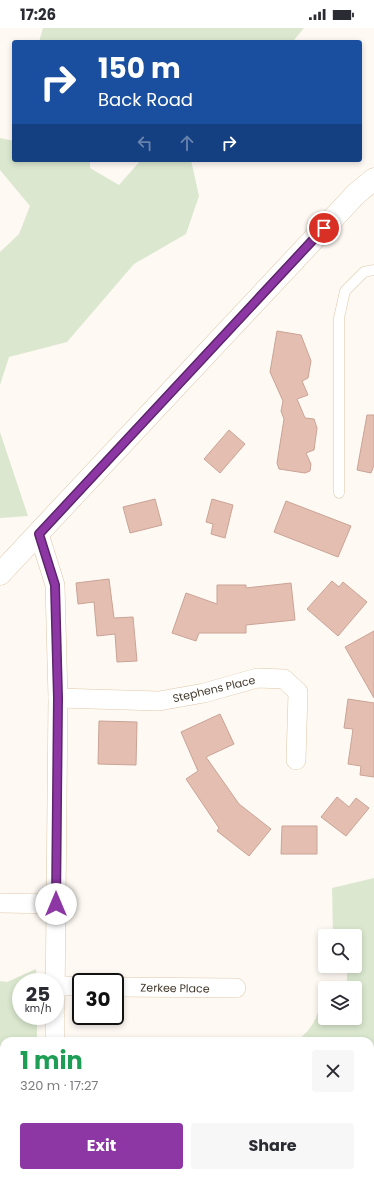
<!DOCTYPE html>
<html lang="en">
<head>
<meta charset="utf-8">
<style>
	:root { --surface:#fff; --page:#f7f7f7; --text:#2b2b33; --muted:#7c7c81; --accent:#8d37a5 }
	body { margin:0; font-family:Poppins,sans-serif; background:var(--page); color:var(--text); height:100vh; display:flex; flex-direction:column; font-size:15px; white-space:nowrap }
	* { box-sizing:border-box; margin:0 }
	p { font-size:13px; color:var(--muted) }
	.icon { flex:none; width:22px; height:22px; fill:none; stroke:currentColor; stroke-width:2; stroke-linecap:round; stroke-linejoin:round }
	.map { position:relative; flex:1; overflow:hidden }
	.panel { position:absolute; left:0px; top:1009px; width:374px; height:140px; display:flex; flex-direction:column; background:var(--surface); border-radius:12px 12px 0 0; box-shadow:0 2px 6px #0003 }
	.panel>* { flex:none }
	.guide { position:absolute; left:12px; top:12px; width:350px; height:122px; border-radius:4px; box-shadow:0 2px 6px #0003; background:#1a4fa0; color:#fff; overflow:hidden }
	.fabs { position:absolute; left:318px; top:901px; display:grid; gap:8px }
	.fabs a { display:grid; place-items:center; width:44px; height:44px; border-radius:4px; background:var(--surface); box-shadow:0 2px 6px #0003; font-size:20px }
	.speed { position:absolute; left:12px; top:945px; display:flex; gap:8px; font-size:20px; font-weight:700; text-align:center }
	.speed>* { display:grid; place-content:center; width:52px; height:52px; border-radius:50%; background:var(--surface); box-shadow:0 2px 6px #0003; line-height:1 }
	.speed small { font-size:10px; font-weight:400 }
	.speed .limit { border:2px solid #111; border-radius:6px; background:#fff; color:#111 }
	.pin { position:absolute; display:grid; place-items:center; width:34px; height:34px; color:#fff; margin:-17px; border:2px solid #fff; border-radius:50%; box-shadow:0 1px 4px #0007 }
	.me { position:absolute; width:44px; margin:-22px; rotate:0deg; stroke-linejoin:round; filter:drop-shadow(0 0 3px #0008) }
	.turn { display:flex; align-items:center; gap:14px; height:84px; padding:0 20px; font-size:18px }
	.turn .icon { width:52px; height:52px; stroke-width:2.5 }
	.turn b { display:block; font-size:28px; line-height:34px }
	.lanes { display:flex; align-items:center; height:38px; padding:0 20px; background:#0003; justify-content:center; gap:20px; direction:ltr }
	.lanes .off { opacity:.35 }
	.round { display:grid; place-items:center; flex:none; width:42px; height:42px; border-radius:4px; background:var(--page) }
	.overview { display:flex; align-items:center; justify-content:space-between; height:68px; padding:0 20px }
	h1 { font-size:24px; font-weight:700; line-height:30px; color:#1e9e55 }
	.action { display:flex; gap:8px; margin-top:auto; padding:8px 20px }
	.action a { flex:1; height:46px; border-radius:4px; background:var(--accent); color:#fff; font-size:16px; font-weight:700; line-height:46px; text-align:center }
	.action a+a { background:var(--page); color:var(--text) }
	.status { display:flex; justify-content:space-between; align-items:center; height:28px; padding:0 20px; background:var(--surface); direction:ltr }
	.status svg { height:11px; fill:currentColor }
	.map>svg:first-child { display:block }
</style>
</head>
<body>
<div class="status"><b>17:26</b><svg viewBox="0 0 49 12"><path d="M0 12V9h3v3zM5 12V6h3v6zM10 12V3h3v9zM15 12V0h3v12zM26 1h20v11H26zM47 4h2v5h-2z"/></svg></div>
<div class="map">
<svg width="374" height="1149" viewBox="0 0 374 1149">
	<rect width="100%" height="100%" fill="#fef9f3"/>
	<!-- green -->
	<g fill="#dbe8cf">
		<path d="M43,0H304L294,12L295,14H39Z"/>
		<path d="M0,110L14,113V132H90V140L119,157L141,132H191L199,168L186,206L134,236L67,314L9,329L0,357V224L19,206L30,178L0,142Z"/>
		<path d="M0,404L28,488L0,490Z"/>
		<path d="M374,850V1144L370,1140V1013L298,1012C315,998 321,984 321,962H325V990H355V960H347V938H355V908H333L332,860Z"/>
		<path d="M36,941L37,954H21V988H37V1013H4V1145H35V1149H0V953L7,954Z"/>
	</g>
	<!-- building -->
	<g fill="#e4bfb1" stroke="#caa395">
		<path d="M277,303L301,307L311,333L308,350L302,353L308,367L297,371L305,390L314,391L317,400L314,422L306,425L311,436L310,443L305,445L279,441L277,435L284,391L281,383L283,373L270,344Z"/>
		<path d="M367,387H374V437L371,445L357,442Z"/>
		<path d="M229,402L245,416L220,445L204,431Z"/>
		<path d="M155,471L162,497L130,505L123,479Z"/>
		<path d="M212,471L233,477L225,510L211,506L213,496L206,494Z"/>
		<path d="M286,473L351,498L338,529L274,504Z"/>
		<path d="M109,551L114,590L133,589L137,633L117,634L115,606L97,608L94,574L78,576L76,555Z"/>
		<path d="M332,553L339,559L343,554L367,574L338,608L307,581Z"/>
		<path d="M291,555L295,592L246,597V605H199L196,613L172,605L186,565L217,576V557H246V560Z"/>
		<path d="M374,603V670L345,619Z"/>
		<path d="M348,671L374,675V749L360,747L361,738L348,736L353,701L344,700Z"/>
		<path d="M220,686L234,716L206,729L239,776L271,801L249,828L217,803L219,800L186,751L198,743L181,704Z"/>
		<path d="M99,693L137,694L136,737L98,736Z"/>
		<path d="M337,769L349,779L356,770L369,780L346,808L321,789Z"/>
		<path d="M282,798H317V826H281Z"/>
	</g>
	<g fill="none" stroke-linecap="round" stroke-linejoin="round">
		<defs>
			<path id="service" d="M339,465V290L345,263L364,244L374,242"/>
			<g id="minor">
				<path d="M39,506L55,557L58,670L55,980"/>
				<path d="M58,670L159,673L204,665L257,650L284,651L298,664L296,732"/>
				<path d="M0,875L56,876"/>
				<path d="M55,958H81"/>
				<path d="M115,959L236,960"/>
				<path d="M55,1013V988"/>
				<path d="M53,1149V1145"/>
			</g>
			<path id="tertiary" d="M0,546L356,166L374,151"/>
		</defs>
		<!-- service casing -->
		<use href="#service" stroke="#dfc8a8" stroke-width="11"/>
		<!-- minor casing -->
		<use href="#minor" stroke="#dfc8a8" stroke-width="20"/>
		<!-- tertiary casing -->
		<use href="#tertiary" stroke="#dfc8a8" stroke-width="23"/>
		<!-- service -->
		<use href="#service" stroke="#fff" stroke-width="10"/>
		<!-- minor -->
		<use href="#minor" stroke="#fff" stroke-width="19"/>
		<!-- tertiary -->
		<use href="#tertiary" stroke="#fff" stroke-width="22"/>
	</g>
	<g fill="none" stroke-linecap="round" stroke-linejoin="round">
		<defs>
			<path id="route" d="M56,876L58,670L55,557L39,506L324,200"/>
		</defs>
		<!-- route casing -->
		<use href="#route" stroke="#5c246b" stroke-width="10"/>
		<!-- route -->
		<use href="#route" stroke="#8d37a5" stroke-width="7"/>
	</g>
	<g text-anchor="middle" stroke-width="3" stroke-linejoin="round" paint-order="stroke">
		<!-- street labels -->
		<g font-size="11" fill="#41382b" stroke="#fff">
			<text transform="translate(214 661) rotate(-13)" y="4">Stephens Place</text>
			<text transform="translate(175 960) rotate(1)" y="4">Zerkee Place</text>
		</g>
	</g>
</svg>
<div class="fabs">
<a><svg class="icon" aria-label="search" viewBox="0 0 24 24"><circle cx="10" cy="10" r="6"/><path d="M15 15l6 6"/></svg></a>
<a><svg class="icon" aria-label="layers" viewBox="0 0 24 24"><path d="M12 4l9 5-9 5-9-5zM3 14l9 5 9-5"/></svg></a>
</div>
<div class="speed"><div>25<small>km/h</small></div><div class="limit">30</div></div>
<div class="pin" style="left:324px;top:200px;background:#d93025"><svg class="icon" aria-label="arrive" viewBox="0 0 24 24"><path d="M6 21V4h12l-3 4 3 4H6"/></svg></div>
<svg class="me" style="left:56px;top:876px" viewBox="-20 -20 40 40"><circle r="19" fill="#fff"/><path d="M0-13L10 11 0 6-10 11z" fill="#8d37a5"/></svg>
<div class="guide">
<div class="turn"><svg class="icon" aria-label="right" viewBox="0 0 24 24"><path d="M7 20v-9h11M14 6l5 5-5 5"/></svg><div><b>150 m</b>Back Road</div></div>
<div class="lanes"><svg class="icon off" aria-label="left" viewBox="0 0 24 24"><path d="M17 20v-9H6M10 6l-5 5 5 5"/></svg><svg class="icon off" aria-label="ahead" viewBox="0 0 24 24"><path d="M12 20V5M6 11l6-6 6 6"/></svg><svg class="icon" aria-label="right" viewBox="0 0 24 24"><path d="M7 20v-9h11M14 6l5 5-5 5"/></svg></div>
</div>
<section class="panel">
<div class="overview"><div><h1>1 min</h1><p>320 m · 17:27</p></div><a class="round"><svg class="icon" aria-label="close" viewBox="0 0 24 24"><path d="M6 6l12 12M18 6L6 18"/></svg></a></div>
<div class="action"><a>Exit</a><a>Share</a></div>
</section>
</div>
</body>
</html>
